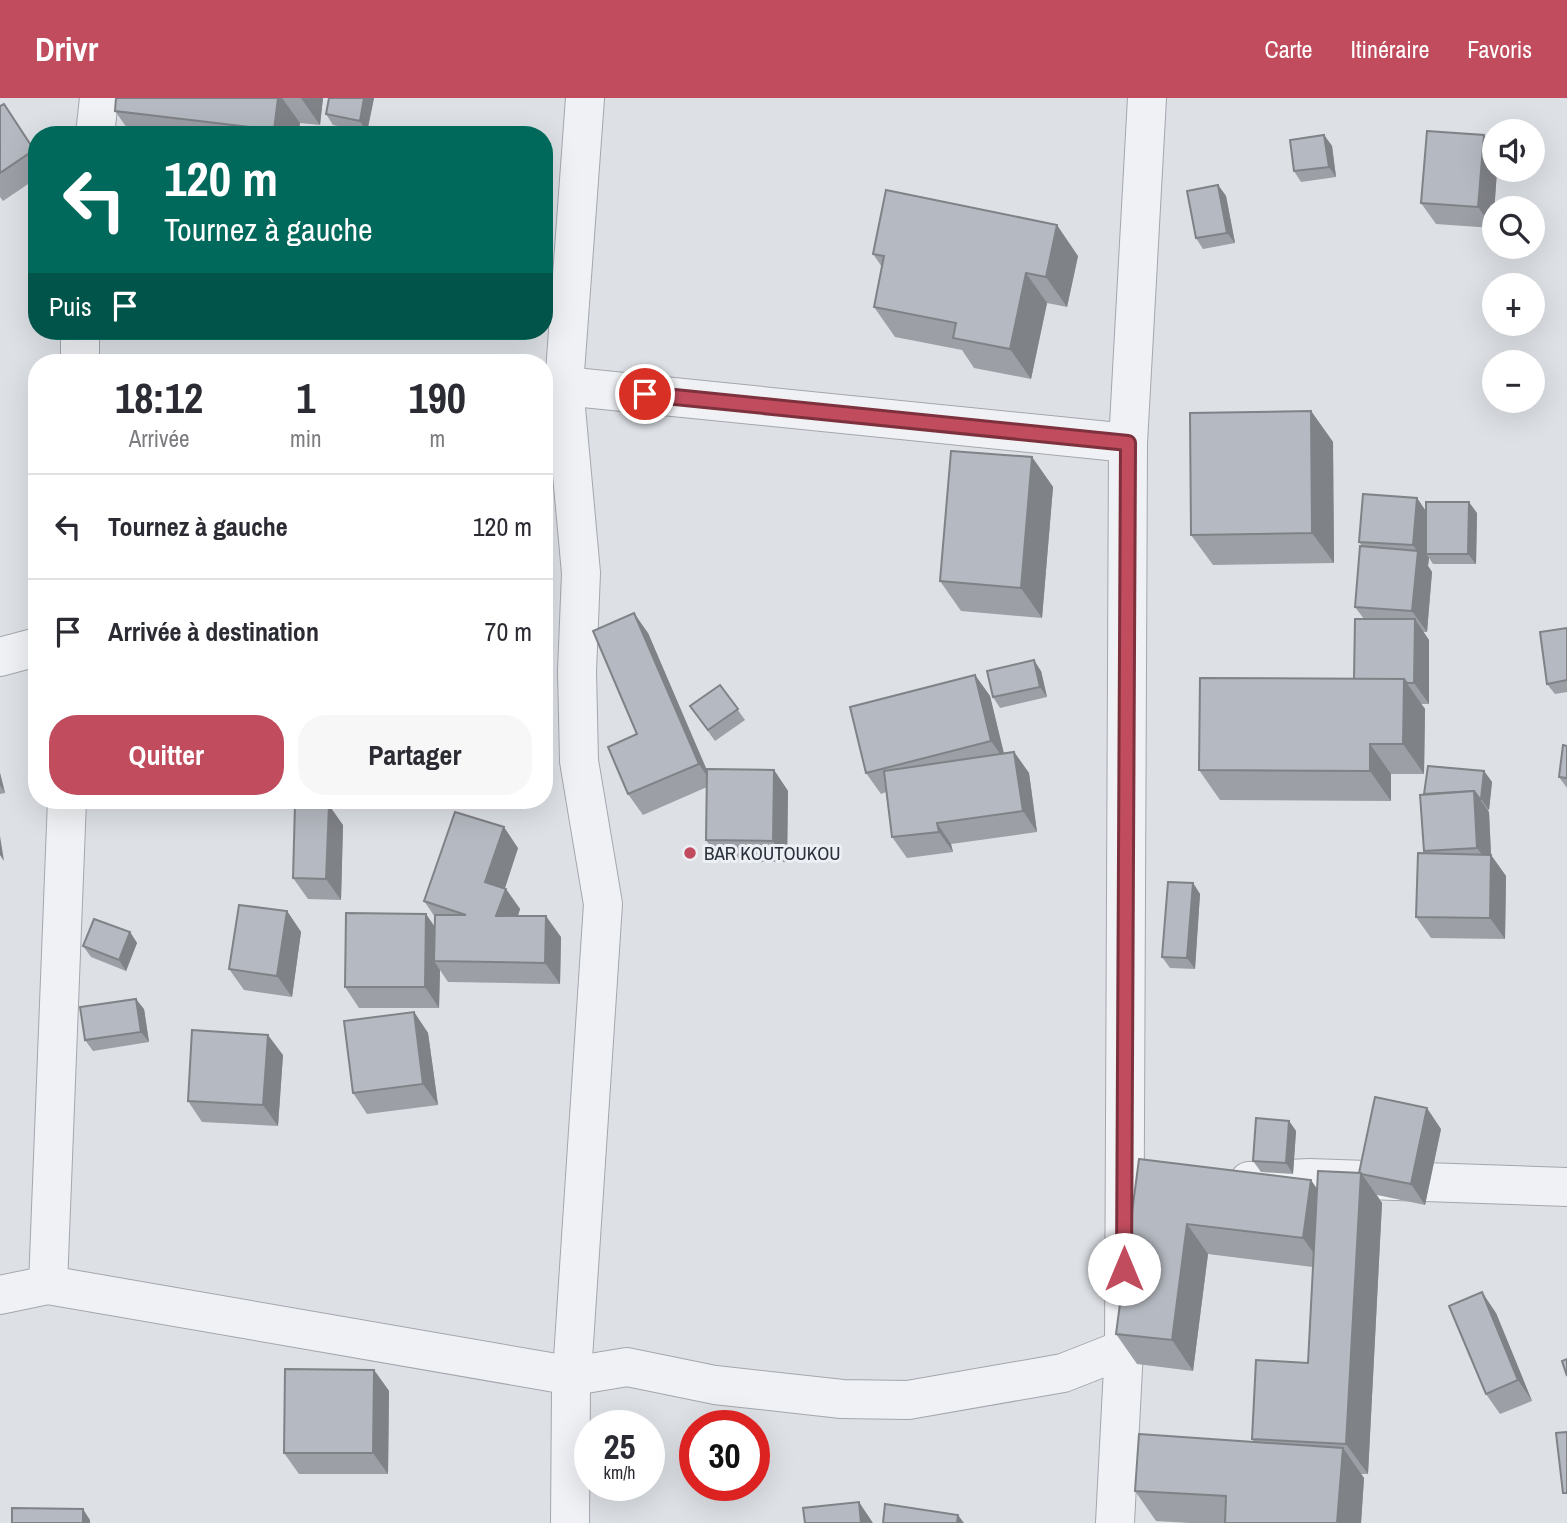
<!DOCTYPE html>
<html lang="fr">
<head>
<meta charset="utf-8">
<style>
	:root { --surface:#fff; --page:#f7f7f7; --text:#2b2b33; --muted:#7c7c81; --line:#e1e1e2; --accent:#c04c5e }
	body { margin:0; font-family:"Archivo Narrow",sans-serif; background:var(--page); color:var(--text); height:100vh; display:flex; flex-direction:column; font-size:26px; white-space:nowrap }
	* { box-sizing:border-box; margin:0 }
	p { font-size:23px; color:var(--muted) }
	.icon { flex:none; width:38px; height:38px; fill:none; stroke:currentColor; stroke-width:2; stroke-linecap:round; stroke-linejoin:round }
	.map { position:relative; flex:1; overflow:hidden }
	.details { position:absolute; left:28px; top:256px; width:525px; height:455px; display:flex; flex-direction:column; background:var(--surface); border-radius:28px; box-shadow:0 7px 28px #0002 }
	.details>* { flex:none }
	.banner { position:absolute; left:28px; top:28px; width:525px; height:214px; border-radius:28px; box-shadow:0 7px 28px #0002; background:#00695c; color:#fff; overflow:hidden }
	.controls { position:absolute; left:1482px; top:21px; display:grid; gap:14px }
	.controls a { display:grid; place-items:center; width:63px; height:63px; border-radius:50%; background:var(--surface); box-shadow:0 7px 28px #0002; font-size:35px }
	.speed { position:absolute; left:574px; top:1312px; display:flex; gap:14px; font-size:35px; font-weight:700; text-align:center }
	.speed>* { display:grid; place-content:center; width:91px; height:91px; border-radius:50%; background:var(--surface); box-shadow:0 7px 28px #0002; line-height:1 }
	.speed small { font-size:18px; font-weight:400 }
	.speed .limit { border:10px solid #d22; background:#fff; color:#111 }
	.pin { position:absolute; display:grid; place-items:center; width:60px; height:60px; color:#fff; margin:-30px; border:4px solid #fff; border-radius:50%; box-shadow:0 2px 7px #0007 }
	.me { position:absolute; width:77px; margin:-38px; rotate:0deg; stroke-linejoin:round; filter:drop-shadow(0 0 5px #0008) }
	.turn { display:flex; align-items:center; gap:24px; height:147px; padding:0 21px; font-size:32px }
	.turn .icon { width:91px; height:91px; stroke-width:2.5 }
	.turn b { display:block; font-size:49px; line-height:60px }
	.then { display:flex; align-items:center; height:66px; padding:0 21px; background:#0003; gap:14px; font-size:26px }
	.eta { display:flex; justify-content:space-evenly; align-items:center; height:119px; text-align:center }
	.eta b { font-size:42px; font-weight:700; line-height:49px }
	.button { display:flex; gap:14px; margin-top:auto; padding:14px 21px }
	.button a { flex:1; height:80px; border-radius:28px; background:var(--accent); color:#fff; font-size:28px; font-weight:700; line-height:80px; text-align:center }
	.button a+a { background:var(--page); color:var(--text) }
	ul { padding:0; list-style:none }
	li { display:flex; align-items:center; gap:21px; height:105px; padding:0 21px; border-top:2px solid var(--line) }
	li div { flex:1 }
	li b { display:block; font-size:26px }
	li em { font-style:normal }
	header { display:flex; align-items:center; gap:42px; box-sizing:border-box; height:98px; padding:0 35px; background:var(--accent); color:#fff }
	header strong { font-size:33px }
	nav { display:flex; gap:38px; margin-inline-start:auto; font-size:24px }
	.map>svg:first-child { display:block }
</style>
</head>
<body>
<header>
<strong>Drivr</strong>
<nav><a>Carte</a><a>Itinéraire</a><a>Favoris</a></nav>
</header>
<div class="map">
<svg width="1567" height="1425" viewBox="0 0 1567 1425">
	<rect width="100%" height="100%" fill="#dde0e5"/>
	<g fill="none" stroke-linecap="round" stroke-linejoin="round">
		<defs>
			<g id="minor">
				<path d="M95,37L99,0"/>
				<path d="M80,264V233"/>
				<path d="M564,288L1128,345"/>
				<path d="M0,559L37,549"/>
				<path d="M1249,1083L1309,1080L1567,1089"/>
				<path d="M48,1187L67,702"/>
				<path d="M0,1197L48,1187L573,1278L627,1269L715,1287L842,1301L908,1302L1063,1275L1124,1251"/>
				<path d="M570,1425L571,1291L603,806L579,663L577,573L581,475L564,288L585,0"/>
				<path d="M1115,1425L1124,1251L1128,345L1147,0"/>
			</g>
		</defs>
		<!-- minor casing -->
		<use href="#minor" stroke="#a3a7ae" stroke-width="40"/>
		<!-- minor -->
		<use href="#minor" stroke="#eff1f4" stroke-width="38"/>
	</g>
	<!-- wall -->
	<g fill="#9c9fa6">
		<path d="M116,0H323L320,27L300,25L298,37H132L115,13Z"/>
		<path d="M329,0H374L367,34L333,27L326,16Z"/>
		<path d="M4,6L37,55V80L3,103L0,99V8Z"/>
		<path d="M1324,37L1332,48L1336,79L1301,84L1294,73Z"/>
		<path d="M1484,37L1494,53V72H1497L1493,130L1436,126L1421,105Z"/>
		<path d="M1218,87L1226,98L1235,145L1203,151L1196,140Z"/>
		<path d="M873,156L1078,158L1067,209L1047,205L1031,281L974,270L962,252L895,239L874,209L882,169Z"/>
		<path d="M1311,313L1333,344L1334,465L1213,467L1191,437Z"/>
		<path d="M1032,359L1053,389L1042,520L961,513L940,483Z"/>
		<path d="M1417,400L1426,413L1477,415L1476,466H1433L1429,460L1428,468L1432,474L1427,534H1423L1429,542V606H1421L1425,611L1424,676H1391V703L1220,702L1199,672L1354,581L1364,521L1355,509L1362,448L1359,444Z"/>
		<path d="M1567,530V594L1555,596L1547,586Z"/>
		<path d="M648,535L707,672H774L788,693L787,764L720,763L706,742L707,689L643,717L628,696L637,636Z"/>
		<path d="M1041,573L1047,599L1000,610L993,599Z"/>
		<path d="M975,577L990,598L1004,656L1014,654L1029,675L1037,734L951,746L953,754L907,760L892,739L886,694L881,696L866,675Z"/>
		<path d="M720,587L745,622L715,643L690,608Z"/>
		<path d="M1567,648V690L1559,679Z"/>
		<path d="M1484,673L1492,684L1489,712H1487L1489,714L1491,757L1506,778L1505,841L1431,840L1416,819L1425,756L1424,753L1425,697Z"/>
		<path d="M0,675L5,695L0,696Z"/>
		<path d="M343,727L341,802L308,801L293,780Z"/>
		<path d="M518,750L505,790L520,811L518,818L561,839L560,886L448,884L440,872L439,910H359L345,889L426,816L435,829V819L424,803Z"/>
		<path d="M1193,785L1200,796L1195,871L1170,870L1162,859Z"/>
		<path d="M287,813L301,834L292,899L244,892L229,871Z"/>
		<path d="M130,834L137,845L126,873L91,859L83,848Z"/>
		<path d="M144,911L149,944L93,953L85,942Z"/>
		<path d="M414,914L428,935L438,1007L367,1016L353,995Z"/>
		<path d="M283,957L278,1028L202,1024L188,1003Z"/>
		<path d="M1289,1023L1296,1033L1293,1076L1261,1074L1253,1063Z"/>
		<path d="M1441,1031L1425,1107L1377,1097L1382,1105L1368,1376H1361L1364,1380L1361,1425H1190L1156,1423L1135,1393L1254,1344L1252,1341L1308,1265L1313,1169L1208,1156L1193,1273L1137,1266L1116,1236L1139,1061L1317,1091L1359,1075Z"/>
		<path d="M1496,1215L1532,1303L1500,1316L1486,1296Z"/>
		<path d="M374,1272L389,1293L388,1376H299L284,1355Z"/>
	</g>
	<!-- shaded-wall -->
	<g fill="#7f8287">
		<path d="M278,0H282L300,25L298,37H277L274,32Z"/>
		<path d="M301,0H323L320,27Z"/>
		<path d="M364,0H374L367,34L360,23Z"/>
		<path d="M1324,37L1332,48L1336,79L1329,69Z"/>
		<path d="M1484,37L1494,53V72H1497L1493,130L1478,109Z"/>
		<path d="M1218,87L1226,98L1235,145L1227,135Z"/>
		<path d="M1057,127L1078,158L1067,209L1046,179Z"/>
		<path d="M1026,175L1047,205L1031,281L1010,251Z"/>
		<path d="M1311,313L1333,344L1334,465L1312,435Z"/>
		<path d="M1032,359L1053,389L1042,520L1021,490Z"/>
		<path d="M1417,400L1431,421L1426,456L1429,460L1428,468L1432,474L1427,534L1412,513L1417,453L1413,447Z"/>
		<path d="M1469,404L1477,415L1476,466L1468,456Z"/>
		<path d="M634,515L648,535L713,687L699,666Z"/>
		<path d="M1415,521L1429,542V606L1414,585Z"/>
		<path d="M1034,562L1041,573L1047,599L1040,589Z"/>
		<path d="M975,577L990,598L1006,664L991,643Z"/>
		<path d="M1404,581L1425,611L1424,676L1403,646Z"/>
		<path d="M1370,646L1391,676V703L1370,673Z"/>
		<path d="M1014,654L1029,675L1037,734L1023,713Z"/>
		<path d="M774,672L788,693L787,764L773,743Z"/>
		<path d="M1484,673L1492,684L1489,712L1481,701Z"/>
		<path d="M0,675L5,695L0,687Z"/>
		<path d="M1474,693L1489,714L1491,757L1506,778L1505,841L1490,820L1491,769L1477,750Z"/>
		<path d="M329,707L343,727L341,802L326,781Z"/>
		<path d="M937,725L951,746L953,754L939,734Z"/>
		<path d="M504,729L518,750L500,805L485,784Z"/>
		<path d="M0,738L4,763L0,757Z"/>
		<path d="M1193,785L1200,796L1195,871L1187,860Z"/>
		<path d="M506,791L520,811L511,838L496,818Z"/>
		<path d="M287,813L301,834L292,899L277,878Z"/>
		<path d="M426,816L440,837L434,863L440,872L439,910L425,889Z"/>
		<path d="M546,818L561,839L560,886L545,865Z"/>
		<path d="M130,834L137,845L126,873L119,862Z"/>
		<path d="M136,901L144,911L149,944L141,934Z"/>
		<path d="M414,914L428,935L438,1007L423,986Z"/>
		<path d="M268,937L283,957L278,1028L263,1007Z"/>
		<path d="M1427,1010L1441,1031L1425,1107L1411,1086Z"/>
		<path d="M1289,1023L1296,1033L1293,1076L1286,1065Z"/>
		<path d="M1361,1075L1382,1105L1368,1376L1346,1346Z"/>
		<path d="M1311,1082L1332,1112L1324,1170L1303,1140Z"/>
		<path d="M1187,1126L1208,1156L1193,1273L1172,1242Z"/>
		<path d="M1482,1194L1496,1215L1532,1303L1518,1282Z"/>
		<path d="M374,1272L389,1293L388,1376L373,1355Z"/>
		<path d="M1343,1350L1364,1380L1361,1425H1337Z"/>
		<path d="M859,1404L873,1425H861Z"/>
		<path d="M83,1411L90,1422V1425H83Z"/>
		<path d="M958,1417L964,1425H957Z"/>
	</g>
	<!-- building -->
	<g fill="#b5b9c1" stroke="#7f8287" stroke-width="2">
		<path d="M116,0H278L274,32L115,13Z"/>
		<path d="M329,0H364L360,23L326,16Z"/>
		<path d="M4,6L34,52L0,75V8Z"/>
		<path d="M1427,33L1484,37L1478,109L1421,105Z"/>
		<path d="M1324,37L1329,69L1294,73L1290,42Z"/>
		<path d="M1218,87L1227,135L1196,140L1187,93Z"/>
		<path d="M886,92L1057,127L1046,179L1026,175L1010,251L953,240L956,225L874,209L884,158L873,156Z"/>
		<path d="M1311,313L1312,435L1191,437L1190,315Z"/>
		<path d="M951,353L1032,359L1021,490L940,483Z"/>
		<path d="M1363,396L1417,400L1413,447L1359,444Z"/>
		<path d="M1426,404H1469L1468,456H1426Z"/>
		<path d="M1360,448L1418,453L1412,513L1355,509Z"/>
		<path d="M634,515L699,666L628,696L608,649L637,636L593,533Z"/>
		<path d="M1355,521H1415L1414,585H1407L1404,581H1354Z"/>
		<path d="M1567,530V582L1547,586L1540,534Z"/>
		<path d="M1034,562L1040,589L993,599L987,573Z"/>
		<path d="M975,577L991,643L866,675L850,609Z"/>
		<path d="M1200,580L1404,581L1403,646H1370V673L1199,672Z"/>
		<path d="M720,587L738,611L708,632L690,608Z"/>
		<path d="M1563,647L1567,648V680L1559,679Z"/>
		<path d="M1014,654L1023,713L937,725L939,734L892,739L884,673Z"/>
		<path d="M1428,668L1484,673L1481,701H1480L1474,693L1424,696Z"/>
		<path d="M707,671L774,672L773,743L706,742Z"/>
		<path d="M1474,693L1477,750L1424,753L1420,697Z"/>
		<path d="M295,706L329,707L326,781L293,780Z"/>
		<path d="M455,714L504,729L485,784L506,791L496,818H546L545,865L434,863L435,817H466L424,803Z"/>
		<path d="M1418,755L1491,757L1490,820L1416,819Z"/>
		<path d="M1168,784L1193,785L1187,860L1162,859Z"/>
		<path d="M239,807L287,813L277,878L229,871Z"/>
		<path d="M346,815L426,816L425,889H345Z"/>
		<path d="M94,821L130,834L119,862L83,848Z"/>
		<path d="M136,901L141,934L85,942L80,909Z"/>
		<path d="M414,914L423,986L353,995L344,923Z"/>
		<path d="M192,932L268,937L263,1007L188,1003Z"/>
		<path d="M1375,999L1427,1010L1411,1086L1361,1076V1075H1359Z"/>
		<path d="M1256,1020L1289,1023L1286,1065L1253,1063Z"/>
		<path d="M1139,1061L1311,1082L1303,1140L1187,1126L1172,1242L1116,1236Z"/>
		<path d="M1318,1073L1361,1075L1346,1346L1252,1341L1256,1262L1308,1265Z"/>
		<path d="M1482,1194L1518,1282L1486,1296L1449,1208Z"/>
		<path d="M1567,1261V1278L1562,1263Z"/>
		<path d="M285,1271L374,1272L373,1355H284Z"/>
		<path d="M1567,1334V1395H1563L1556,1335Z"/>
		<path d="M1139,1336L1343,1350L1337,1425H1225L1226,1398L1135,1393Z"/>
		<path d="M859,1404L861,1425H805L803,1410Z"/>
		<path d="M885,1406L958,1417L957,1425H883Z"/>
		<path d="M12,1410L83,1411V1425H12Z"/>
	</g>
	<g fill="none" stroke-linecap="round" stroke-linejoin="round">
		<defs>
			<path id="route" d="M645,296L1128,345L1124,1171"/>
		</defs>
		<!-- route casing -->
		<use href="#route" stroke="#7d313d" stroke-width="18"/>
		<!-- route -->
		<use href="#route" stroke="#c04c5e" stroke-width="12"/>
	</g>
	<!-- markers -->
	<circle fill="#c04c5e" stroke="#eceff3" stroke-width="2.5" cx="690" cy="755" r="7"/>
	<g text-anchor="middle" stroke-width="6" stroke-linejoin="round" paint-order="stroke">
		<!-- poi labels -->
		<g font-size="19" fill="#282f3a" stroke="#eceff3" text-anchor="start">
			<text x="704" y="762">BAR KOUTOUKOU</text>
		</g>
	</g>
</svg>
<div class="controls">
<a><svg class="icon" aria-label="sound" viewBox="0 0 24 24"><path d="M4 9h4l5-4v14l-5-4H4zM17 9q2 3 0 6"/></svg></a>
<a><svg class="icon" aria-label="search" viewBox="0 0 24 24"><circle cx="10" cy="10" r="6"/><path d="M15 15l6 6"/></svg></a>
<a>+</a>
<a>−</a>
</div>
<div class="speed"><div>25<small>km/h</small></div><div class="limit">30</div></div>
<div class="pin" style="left:645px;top:296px;background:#d93025"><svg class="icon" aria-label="arrive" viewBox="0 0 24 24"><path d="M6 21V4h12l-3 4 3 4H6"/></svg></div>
<svg class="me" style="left:1124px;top:1171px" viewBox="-20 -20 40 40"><circle r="19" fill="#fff"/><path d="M0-13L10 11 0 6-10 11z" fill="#c04c5e"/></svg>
<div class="banner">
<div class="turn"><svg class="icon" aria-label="left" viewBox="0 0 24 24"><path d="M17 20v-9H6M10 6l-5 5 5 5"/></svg><div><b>120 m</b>Tournez à gauche</div></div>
<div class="then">Puis<svg class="icon" aria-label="arrive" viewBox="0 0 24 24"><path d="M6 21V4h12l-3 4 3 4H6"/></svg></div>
</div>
<section class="details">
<div class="eta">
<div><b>18:12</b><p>Arrivée</p></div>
<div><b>1</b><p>min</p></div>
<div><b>190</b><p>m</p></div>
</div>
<ul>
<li><svg class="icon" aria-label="left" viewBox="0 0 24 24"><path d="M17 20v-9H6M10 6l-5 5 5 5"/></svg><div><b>Tournez à gauche</b></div><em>120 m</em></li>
<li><svg class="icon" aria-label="arrive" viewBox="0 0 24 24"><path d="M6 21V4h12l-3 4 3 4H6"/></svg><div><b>Arrivée à destination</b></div><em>70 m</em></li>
</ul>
<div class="button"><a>Quitter</a><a>Partager</a></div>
</section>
</div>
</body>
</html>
